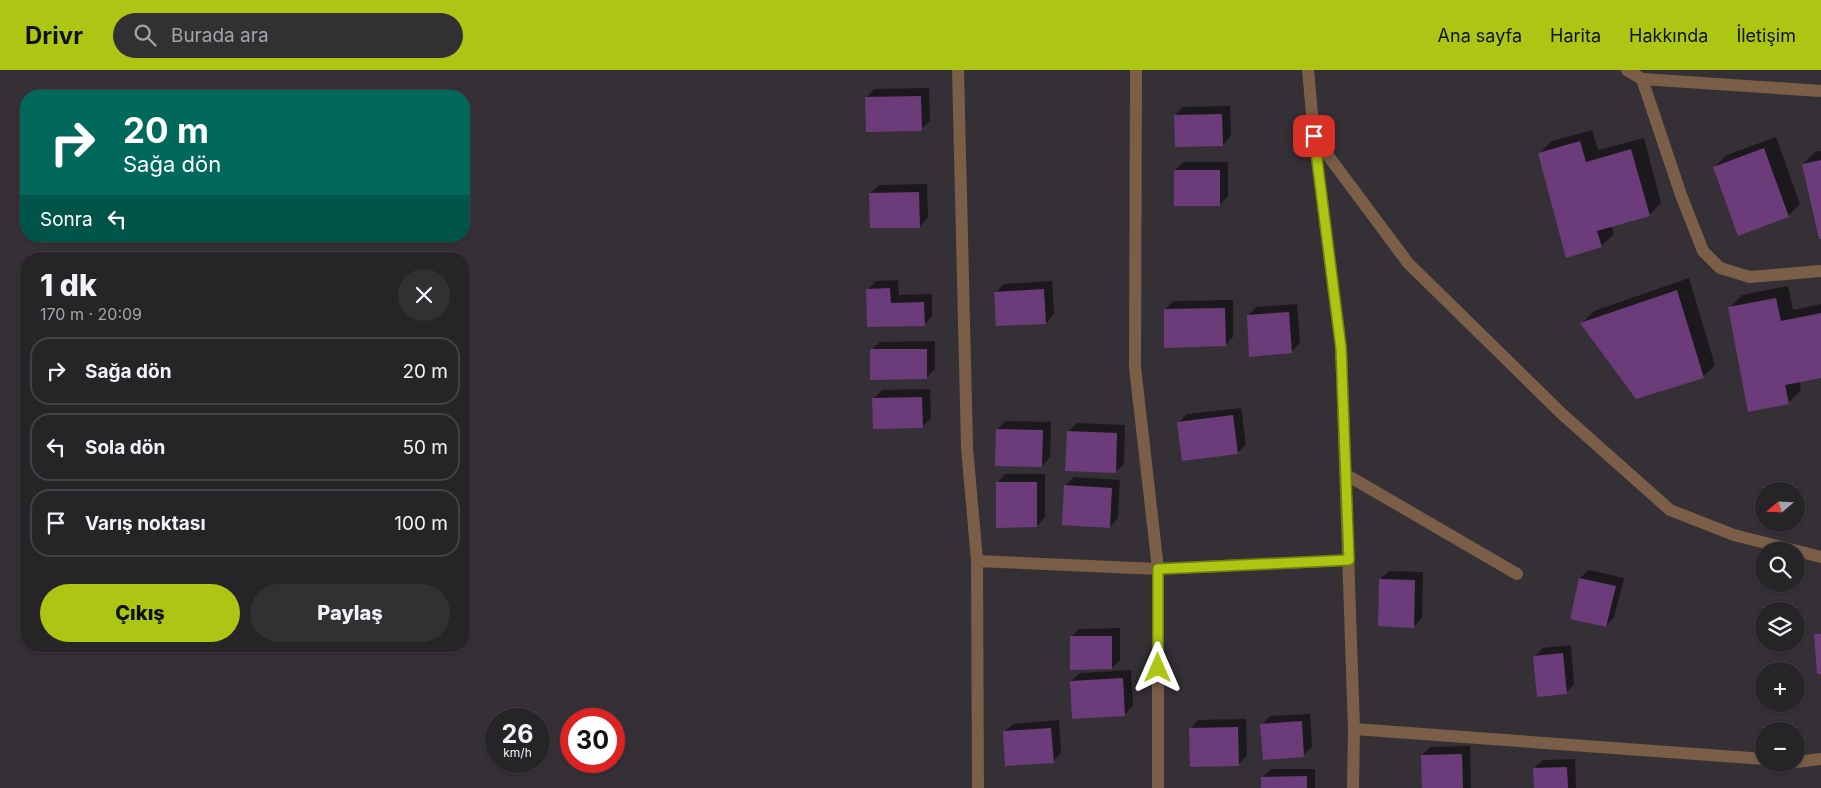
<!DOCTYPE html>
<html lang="tr">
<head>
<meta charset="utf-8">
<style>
	:root { --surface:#272428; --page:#333034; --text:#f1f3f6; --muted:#a4a4a8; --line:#434145; --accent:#acc613 }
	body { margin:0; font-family:Inter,sans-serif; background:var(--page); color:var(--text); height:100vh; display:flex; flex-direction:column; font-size:19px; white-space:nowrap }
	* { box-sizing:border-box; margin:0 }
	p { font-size:16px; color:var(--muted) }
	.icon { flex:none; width:28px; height:28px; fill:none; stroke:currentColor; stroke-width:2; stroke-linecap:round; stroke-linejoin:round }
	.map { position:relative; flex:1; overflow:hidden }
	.side { position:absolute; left:20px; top:182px; width:450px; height:400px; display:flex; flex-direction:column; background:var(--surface); border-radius:20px; box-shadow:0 1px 4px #0004,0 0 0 1px var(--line) }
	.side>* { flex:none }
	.guide { position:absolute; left:20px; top:20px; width:450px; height:152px; border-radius:20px; box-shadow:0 1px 4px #0004,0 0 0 1px var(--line); background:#00695c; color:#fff; overflow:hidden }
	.needle { width:32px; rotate:251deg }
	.buttons { position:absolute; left:1755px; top:412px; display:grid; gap:10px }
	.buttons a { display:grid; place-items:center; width:50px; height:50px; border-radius:50%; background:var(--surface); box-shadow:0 1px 4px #0004,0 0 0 1px var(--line); font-size:25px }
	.speed { position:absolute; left:485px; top:638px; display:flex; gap:10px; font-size:25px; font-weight:700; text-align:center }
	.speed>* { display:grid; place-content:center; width:65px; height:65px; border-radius:50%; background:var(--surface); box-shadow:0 1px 4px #0004,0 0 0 1px var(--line); line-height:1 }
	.speed small { font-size:12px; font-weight:400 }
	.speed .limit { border:8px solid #d22; background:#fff; color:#111 }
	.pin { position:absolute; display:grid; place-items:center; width:42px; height:42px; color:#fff; margin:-21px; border-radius:10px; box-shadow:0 2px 8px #0006 }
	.me { position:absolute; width:55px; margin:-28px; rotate:0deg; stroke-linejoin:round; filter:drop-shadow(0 0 4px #0008) }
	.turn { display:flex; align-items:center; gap:18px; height:105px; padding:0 20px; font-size:22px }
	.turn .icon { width:65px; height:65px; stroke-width:2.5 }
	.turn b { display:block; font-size:35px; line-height:42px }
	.then { display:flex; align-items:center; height:48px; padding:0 20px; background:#0003; gap:10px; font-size:19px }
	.round { display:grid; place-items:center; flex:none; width:52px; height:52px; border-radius:26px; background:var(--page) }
	.head { display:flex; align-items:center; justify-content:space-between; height:85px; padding:0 20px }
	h1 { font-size:30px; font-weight:800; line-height:38px }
	.button { display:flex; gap:10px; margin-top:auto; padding:10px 20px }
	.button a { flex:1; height:58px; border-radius:30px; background:var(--accent); color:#111; font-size:20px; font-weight:800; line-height:58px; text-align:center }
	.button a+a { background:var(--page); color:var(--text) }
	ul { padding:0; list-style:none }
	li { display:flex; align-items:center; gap:15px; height:68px; margin:0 10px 8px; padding:0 10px; border:2px solid var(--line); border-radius:20px }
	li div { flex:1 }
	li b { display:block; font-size:19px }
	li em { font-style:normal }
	header { display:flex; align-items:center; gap:30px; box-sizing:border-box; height:70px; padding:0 25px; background:var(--accent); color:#111 }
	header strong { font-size:24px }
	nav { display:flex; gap:28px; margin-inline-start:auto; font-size:18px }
	.search { width:350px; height:45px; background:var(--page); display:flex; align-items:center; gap:12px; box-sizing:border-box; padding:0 18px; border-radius:28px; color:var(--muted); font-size:19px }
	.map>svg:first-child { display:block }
</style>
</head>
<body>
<header>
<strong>Drivr</strong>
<div class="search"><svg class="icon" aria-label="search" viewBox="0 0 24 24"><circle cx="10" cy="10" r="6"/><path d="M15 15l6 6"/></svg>Burada ara</div>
<nav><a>Ana sayfa</a><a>Harita</a><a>Hakkında</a><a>İletişim</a></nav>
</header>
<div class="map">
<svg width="1821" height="718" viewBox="0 0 1821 718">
	<rect width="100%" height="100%" fill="#343036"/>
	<!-- shadow -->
	<g fill="#0007">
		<path d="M929,18L930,51L921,59L866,28L874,19Z"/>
		<path d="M1230,36L1231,66L1223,75L1175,45L1183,37Z"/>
		<path d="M1592,60L1598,80L1644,68L1661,133L1649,145L1611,156L1614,164L1601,176L1539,83L1552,71Z"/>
		<path d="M1776,67L1800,134L1788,146L1714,97L1727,85Z"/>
		<path d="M1821,81V167L1803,94L1815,82Z"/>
		<path d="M1184,92H1228V126L1220,135L1175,100Z"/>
		<path d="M927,114L928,148L919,157L870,123L879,115Z"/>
		<path d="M1689,208L1715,295L1703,307L1582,253L1594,241Z"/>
		<path d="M898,210L899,225L932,224V246L924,255L867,220L876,211Z"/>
		<path d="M1052,211L1054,244L1046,253L996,222L1004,214Z"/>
		<path d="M1788,216L1793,240L1821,234V307L1799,311L1801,320L1788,333L1729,238L1742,225Z"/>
		<path d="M1233,230V267L1225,275L1165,240L1173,231Z"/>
		<path d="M1297,234L1300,273L1291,282L1248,246L1256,237Z"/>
		<path d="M935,271V299L927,307L871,280L880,272Z"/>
		<path d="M930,319L931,348L922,357L873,329L882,320Z"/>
		<path d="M1241,338L1246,375L1237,383L1179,352L1187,344Z"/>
		<path d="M1005,351L1051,352L1050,387L1042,396L997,360Z"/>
		<path d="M1077,353L1125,355L1124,394L1115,402L1069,361Z"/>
		<path d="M1005,404H1045V447L1037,456L997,413Z"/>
		<path d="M1074,407L1120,410L1118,448L1110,457L1065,416Z"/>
		<path d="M1589,500L1624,508L1614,547L1606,556L1571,548L1580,508Z"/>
		<path d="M1389,501L1423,502L1422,548L1413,557L1380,509Z"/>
		<path d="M1120,558V590L1112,598L1071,567L1079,559Z"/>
		<path d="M1571,575L1574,614L1566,623L1534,587L1543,578Z"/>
		<path d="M1131,600L1133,636L1124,645L1071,611L1080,603Z"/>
		<path d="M1310,644L1312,677L1303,685L1262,655L1270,646Z"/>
		<path d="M1246,649L1247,686L1239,694L1190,659L1198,650Z"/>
		<path d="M1059,650L1061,683L1053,691L1004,662L1013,654Z"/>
		<path d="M1470,676L1471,718H1423L1422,685L1430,677Z"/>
		<path d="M1575,689L1576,718H1535L1534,698L1543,690Z"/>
		<path d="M1271,699H1315V718H1263L1262,708Z"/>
	</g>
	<!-- building -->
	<g fill="#6c3c7a">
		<path d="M921,26L922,61L866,62L865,27Z"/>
		<path d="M1222,44L1223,76L1175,77L1174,45Z"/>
		<path d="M1580,71L1586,92L1631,79L1650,146L1597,161L1602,177L1566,188L1538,83Z"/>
		<path d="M1764,78L1789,147L1738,166L1713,97Z"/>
		<path d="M1821,90V169H1819L1802,94Z"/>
		<rect x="1174" y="100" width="46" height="36"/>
		<path d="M919,122L920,158H870L869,123Z"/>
		<path d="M890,218L891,233L924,232L925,256L867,257L866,219Z"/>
		<path d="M1044,219L1046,254L996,256L994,222Z"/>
		<path d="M1677,220L1704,308L1636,329L1580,253Z"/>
		<path d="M1776,228L1781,251L1821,243V308L1785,315L1789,334L1748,342L1728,237Z"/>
		<path d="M1225,238L1226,276L1164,278V239Z"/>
		<path d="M1289,242L1292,283L1249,287L1247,245Z"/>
		<path d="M870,279H927V309L870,310Z"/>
		<path d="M922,327L923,358L873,359L872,328Z"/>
		<path d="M1233,345L1238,384L1182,391L1177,352Z"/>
		<path d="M996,359L1043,360L1042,397L995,396Z"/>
		<path d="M1067,361L1117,363L1116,403L1065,401Z"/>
		<path d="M996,412H1037V457L996,458Z"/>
		<path d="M1064,415L1112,418L1110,458L1062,455Z"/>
		<path d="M1579,508L1616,516L1606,557L1570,549Z"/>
		<path d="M1379,509L1415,510L1414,558L1378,556Z"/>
		<path d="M1814,564H1821V604H1817Z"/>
		<path d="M1070,566H1112V599L1070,600Z"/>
		<path d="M1563,583L1567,624L1537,627L1533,586Z"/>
		<path d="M1123,608L1125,646L1072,649L1070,611Z"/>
		<path d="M1302,651L1304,687L1263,690L1260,654Z"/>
		<path d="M1238,657L1239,696L1190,697L1189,658Z"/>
		<path d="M1051,658L1054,693L1005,696L1003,661Z"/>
		<path d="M1462,684L1463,718H1422L1421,685Z"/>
		<path d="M1567,697L1568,718H1534L1533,698Z"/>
		<path d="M1307,706V718H1261V707Z"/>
	</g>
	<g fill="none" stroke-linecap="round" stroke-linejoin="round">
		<!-- street -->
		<g stroke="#7a5e48" stroke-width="12">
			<path d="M958,0L967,377L977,491L978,718"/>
			<path d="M1136,0L1135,297L1158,499V718"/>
			<path d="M1308,0L1314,66L1341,278L1354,659L1353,718"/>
			<path d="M1627,0L1642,9L1821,21"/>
			<path d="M1642,9L1681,125L1703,181L1720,198L1750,207L1821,201"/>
			<path d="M1315,68L1408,193L1562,344L1670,440L1734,465L1821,487"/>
			<path d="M1345,404L1517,504"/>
			<path d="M977,491L1158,499L1349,490"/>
			<path d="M1354,659L1764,689"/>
			<path d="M1796,692L1821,689"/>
		</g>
	</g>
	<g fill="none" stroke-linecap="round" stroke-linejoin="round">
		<defs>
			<path id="route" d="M1158,598V499L1349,490L1341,278L1314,66"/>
		</defs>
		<!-- route casing -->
		<use href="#route" stroke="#70810c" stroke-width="12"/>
		<!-- route -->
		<use href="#route" stroke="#acc613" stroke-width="9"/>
	</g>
</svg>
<div class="buttons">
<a><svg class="needle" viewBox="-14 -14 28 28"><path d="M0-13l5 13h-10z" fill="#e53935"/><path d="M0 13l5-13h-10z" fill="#a4a4a8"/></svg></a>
<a><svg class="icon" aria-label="search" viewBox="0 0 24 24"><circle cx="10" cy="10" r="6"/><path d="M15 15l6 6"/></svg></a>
<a><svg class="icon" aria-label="layers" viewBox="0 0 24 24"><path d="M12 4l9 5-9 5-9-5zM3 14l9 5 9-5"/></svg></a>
<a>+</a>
<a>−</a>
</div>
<div class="speed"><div>26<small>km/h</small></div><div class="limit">30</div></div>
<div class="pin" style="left:1314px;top:66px;background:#d93025"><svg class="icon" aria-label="arrive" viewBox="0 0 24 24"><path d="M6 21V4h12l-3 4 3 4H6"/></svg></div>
<svg class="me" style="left:1158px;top:598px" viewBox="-20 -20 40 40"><path d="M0-17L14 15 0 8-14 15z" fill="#acc613" stroke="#fff" stroke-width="4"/></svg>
<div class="guide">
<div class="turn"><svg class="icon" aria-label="right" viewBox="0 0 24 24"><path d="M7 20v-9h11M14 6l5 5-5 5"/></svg><div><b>20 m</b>Sağa dön</div></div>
<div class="then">Sonra<svg class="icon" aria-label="left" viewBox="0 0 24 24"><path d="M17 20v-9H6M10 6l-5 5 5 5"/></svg></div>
</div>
<section class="side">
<div class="head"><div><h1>1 dk</h1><p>170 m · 20:09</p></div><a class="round"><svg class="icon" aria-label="close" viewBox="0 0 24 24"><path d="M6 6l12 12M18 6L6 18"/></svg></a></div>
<ul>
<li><svg class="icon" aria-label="right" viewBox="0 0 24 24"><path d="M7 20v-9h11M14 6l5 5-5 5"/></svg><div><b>Sağa dön</b></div><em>20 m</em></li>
<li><svg class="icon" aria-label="left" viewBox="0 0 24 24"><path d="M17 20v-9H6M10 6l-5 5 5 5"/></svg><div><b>Sola dön</b></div><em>50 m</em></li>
<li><svg class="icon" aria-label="arrive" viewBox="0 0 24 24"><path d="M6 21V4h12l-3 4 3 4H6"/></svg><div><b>Varış noktası</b></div><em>100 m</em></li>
</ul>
<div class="button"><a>Çıkış</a><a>Paylaş</a></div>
</section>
</div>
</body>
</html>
